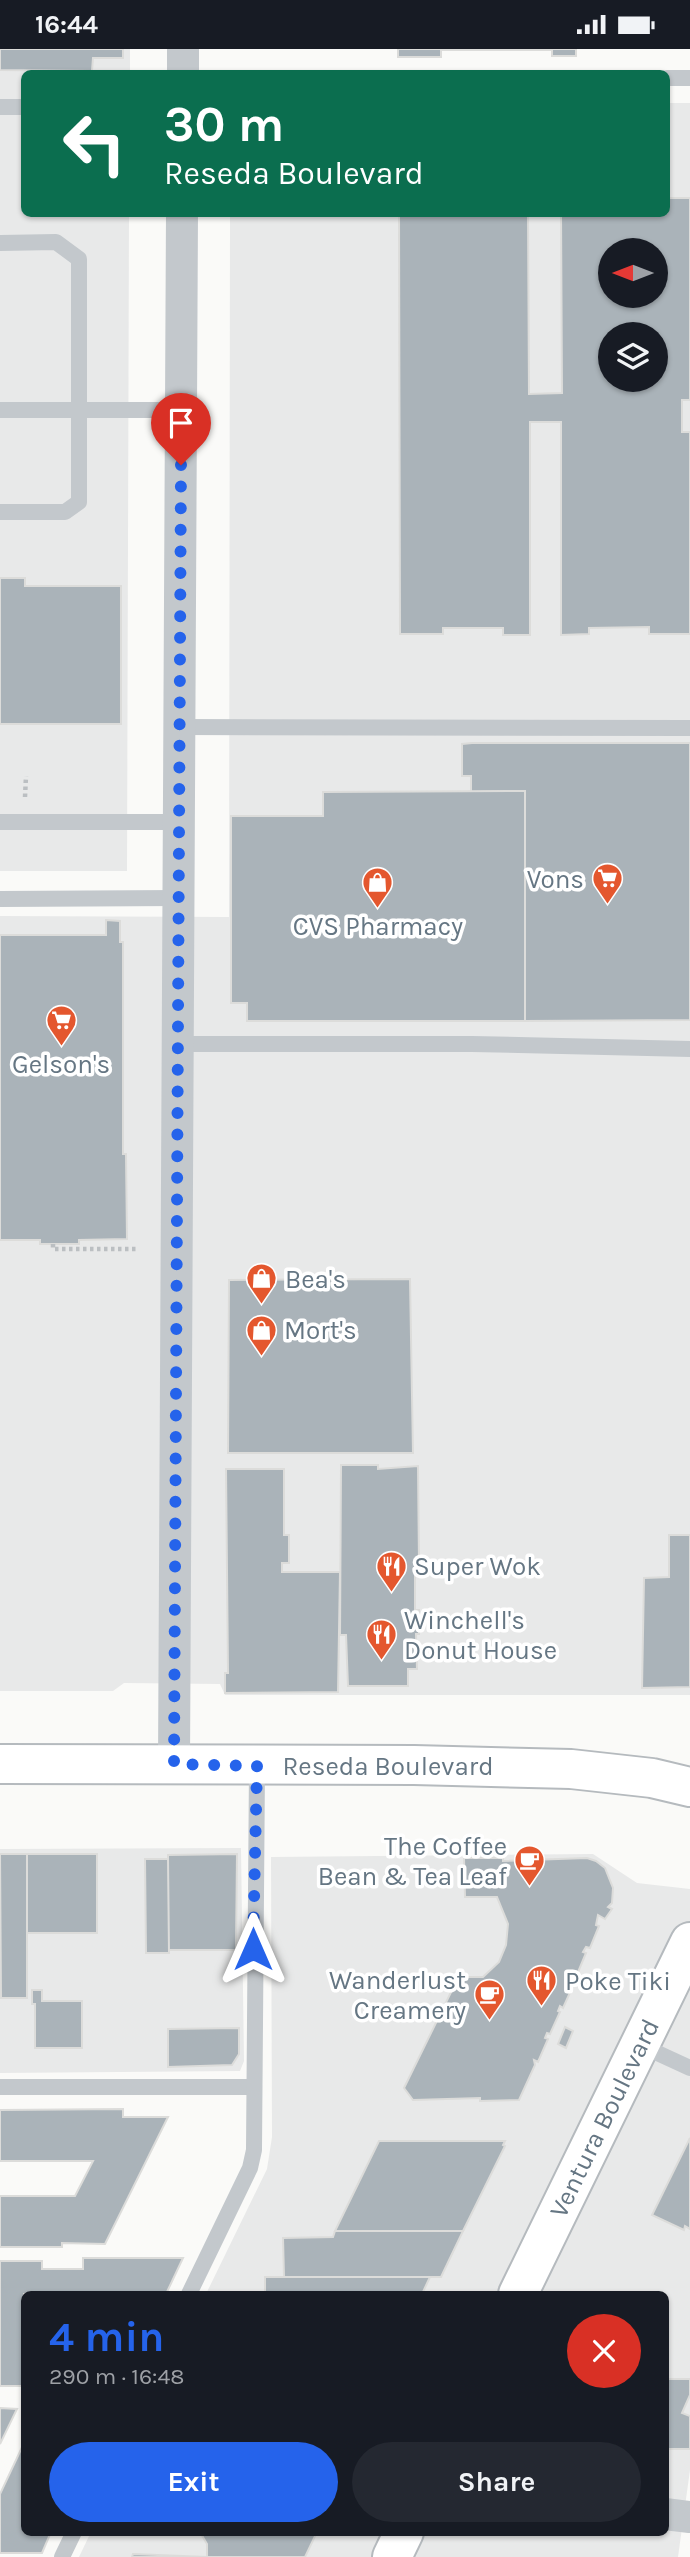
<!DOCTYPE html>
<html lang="en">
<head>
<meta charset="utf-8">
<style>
	:root { --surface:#171b24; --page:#242831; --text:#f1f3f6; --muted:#9ea1a6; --accent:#2563eb }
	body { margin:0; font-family:Karla,sans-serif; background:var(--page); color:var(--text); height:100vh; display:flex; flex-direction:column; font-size:26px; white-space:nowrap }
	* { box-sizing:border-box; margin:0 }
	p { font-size:23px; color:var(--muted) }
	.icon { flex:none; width:38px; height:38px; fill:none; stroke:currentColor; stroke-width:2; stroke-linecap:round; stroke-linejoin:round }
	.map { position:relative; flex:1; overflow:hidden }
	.sheet { position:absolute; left:21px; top:2242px; width:648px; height:245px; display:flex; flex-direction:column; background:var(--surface); border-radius:10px; box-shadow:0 2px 5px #0004 }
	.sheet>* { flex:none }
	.banner { position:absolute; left:21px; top:21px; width:649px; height:147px; border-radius:10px; box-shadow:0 2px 5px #0004; background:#0b6e4f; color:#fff; overflow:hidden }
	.needle { width:46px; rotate:270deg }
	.controls { position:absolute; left:598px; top:189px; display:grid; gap:14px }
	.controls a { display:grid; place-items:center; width:70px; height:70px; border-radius:50%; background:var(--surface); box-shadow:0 2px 5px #0004; font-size:35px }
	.pin { position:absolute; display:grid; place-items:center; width:60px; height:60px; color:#fff; margin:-72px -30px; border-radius:50% 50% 50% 0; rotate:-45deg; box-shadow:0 0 7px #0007 }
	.pin .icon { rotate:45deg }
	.me { position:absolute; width:77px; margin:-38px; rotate:0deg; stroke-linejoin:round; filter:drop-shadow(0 0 5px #0008) }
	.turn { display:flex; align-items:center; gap:24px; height:147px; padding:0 28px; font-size:32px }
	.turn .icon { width:91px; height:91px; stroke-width:2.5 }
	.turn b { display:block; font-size:49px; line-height:60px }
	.round { display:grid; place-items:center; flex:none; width:74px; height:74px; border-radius:37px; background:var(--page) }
	.headline { display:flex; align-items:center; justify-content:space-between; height:119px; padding:0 28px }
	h1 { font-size:42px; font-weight:700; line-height:52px; color:var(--accent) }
	.primary-button { display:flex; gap:14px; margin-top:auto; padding:14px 28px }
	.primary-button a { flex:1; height:80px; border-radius:42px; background:var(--accent); color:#fff; font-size:28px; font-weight:700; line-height:80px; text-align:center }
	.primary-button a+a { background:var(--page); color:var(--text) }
	.status { display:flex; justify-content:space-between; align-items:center; height:49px; padding:0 35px; background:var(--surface); direction:ltr }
	.status svg { height:19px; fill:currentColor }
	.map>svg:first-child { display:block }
</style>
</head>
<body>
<div class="status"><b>16:44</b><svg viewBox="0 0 49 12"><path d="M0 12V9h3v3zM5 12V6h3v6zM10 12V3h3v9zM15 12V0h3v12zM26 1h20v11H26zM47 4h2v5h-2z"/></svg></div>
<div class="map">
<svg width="690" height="2508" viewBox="0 0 690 2508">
	<rect width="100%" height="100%" fill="#fafaf8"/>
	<!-- built -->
	<g fill="#e8e9e9" fill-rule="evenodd">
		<path d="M0,0H130V24H24V164L129,165L127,822H0Z"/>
		<path d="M667,54H690V1646H225L220,1635L124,1634L113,1642H0V867L229,868L230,165L667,164ZM611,201H656V247H611ZM611,285H656V331H611Z"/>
		<path d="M241,1799L244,2012L240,2022L0,2024V1800Z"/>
		<path d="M593,1805L637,1834L690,1840V2421L678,2508H79L91,2483H665V2245H206L267,2120L272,2088L271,1808Z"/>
	</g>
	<!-- building -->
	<g fill="#aab3b9" stroke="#dcdcda" stroke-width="2" fill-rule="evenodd">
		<path d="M0,0H123V9H93L92,22L0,21Z"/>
		<path d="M398,0H576V7H552V1H441V8H398Z"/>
		<path d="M667,149H690V351H682V383H690V585H649V578L589,579V585L561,586V373H530V586H503V579H443V585H400L399,164H528L529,345L562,344L561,164H667ZM611,201H656V247H611ZM611,285H656V331H611Z"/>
		<path d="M0,529H25V537H121V675H0Z"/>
		<path d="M472,694H690V971L525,972V742L471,743V727H462V695Z"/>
		<path d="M525,742V972H247V954H231V767H323V743Z"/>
		<path d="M106,871L120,872V893H123V1105H126L127,1190L79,1191V1195H40V1191H0V886H106Z"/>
		<path d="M410,1230L413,1404H228L229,1231Z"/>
		<path d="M341,1416H378V1420L418,1417L419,1513H415V1561H419V1585H416L417,1620H408V1637H348L346,1586H340Z"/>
		<path d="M226,1420H284V1486H289V1514H282V1523H340L338,1643L225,1644V1624H228Z"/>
		<path d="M669,1486H690V1638L642,1639L644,1529L669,1528Z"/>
		<path d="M0,1805H27V1949H1Z"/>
		<rect x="27" y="1805" width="70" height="79"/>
		<path d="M237,1805L236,1901H168V1806Z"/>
		<path d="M464,1809H503V1812L587,1809L596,1812L605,1819L613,1839L612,1854L608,1858L612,1860L605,1870L598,1866L596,1876L599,1877L590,1899L586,1898L583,1903L586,1904L576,1928L574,1927L570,1936L573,1937L563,1959L560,1957L558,1962L560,1963L550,1985L547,1984L545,1989L548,1990L538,2013L534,2011L535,2016L519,2051L480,2052V2049L413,2051L404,2039L456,1933L459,1934L462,1928H483L499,1913L506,1896L508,1875L497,1848H465Z"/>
		<path d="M145,1810H168L169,1904H146Z"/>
		<path d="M32,1941H42V1952H82V1999H35V1955H32Z"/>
		<path d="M565,1978L573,1982L566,1999L558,1995Z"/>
		<path d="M239,1979V2005L232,2016L168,2018V1980Z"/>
		<path d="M123,2060V2068H168L105,2195L62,2194V2198H0V2147H75L93,2112H0V2061Z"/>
		<path d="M690,2089V2180L685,2177L684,2181L652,2166Z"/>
		<path d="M379,2092H505L503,2096L505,2097L463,2182H335Z"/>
		<path d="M335,2182H463L441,2228H284L283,2189L333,2188Z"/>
		<path d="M83,2209H183L166,2245H24V2337H0V2212H42V2220H83Z"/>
		<path d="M265,2228H430L422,2245H265Z"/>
		<path d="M665,2330H690V2346L682,2364L690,2367V2400H665Z"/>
		<path d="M0,2359L17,2360L0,2395Z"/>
		<path d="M24,2394V2483H51L42,2504H0V2445Z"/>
		<path d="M200,2483H317L305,2508H207V2495Z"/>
		<path d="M133,2505L207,2508H210H132Z"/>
	</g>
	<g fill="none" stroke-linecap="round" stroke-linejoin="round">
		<defs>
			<g id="primary">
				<path d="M0,1715L414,1716L571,1720L652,1729L690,1738"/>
				<path d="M518,2245L690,1893"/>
				<path d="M392,2508L404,2483"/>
			</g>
		</defs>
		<!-- primary casing -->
		<use href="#primary" stroke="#b5babe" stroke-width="42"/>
		<!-- path -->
		<g stroke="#bbbfc2" stroke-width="4.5" stroke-dasharray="3.5 3.5" stroke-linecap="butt">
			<path d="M25,748L26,727"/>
			<path d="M53,1195V1200H138"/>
		</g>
		<!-- service -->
		<g stroke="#c3c8cc" stroke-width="16">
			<path d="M667,29H690"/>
			<path d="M0,58H24"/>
			<path d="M0,194L56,193L79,210V453L65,463H0"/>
			<path d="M0,361H181"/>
			<path d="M179,678L690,679"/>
			<path d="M0,773H179"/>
			<path d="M0,850L179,849"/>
			<path d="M178,995H472L690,1000"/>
			<path d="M640,1996L690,2019"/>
			<path d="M0,2038H253"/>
			<path d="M189,2245L250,2119L254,2101L257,1717"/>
			<path d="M62,2508L74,2483"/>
		</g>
		<!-- minor -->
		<g stroke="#c3c8cc" stroke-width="32">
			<path d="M183,0V24"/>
			<path d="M174,1715L182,164"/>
			<path d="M665,2465L690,2468"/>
		</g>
		<!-- primary -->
		<use href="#primary" stroke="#fff" stroke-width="38"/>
	</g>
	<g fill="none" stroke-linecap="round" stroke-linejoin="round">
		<!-- route -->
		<path stroke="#2563eb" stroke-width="12" stroke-dasharray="0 21.6" d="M181,416L174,1715L257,1717L253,1900"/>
	</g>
	<!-- icons -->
	<defs>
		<symbol id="supermarket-pin" viewBox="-11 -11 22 30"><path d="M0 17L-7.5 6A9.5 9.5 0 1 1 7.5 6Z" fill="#e4572e" stroke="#fff"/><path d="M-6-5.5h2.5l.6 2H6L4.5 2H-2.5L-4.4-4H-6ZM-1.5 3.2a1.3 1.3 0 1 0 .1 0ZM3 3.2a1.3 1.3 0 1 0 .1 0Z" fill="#fff"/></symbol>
		<symbol id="shop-pin" viewBox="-11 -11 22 30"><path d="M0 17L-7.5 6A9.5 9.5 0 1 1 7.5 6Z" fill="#e4572e" stroke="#fff"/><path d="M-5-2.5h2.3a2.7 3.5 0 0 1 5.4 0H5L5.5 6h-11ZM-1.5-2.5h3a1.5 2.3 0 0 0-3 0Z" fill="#fff"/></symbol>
		<symbol id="restaurant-pin" viewBox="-11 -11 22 30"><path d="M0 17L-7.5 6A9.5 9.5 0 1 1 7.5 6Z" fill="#e4572e" stroke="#fff"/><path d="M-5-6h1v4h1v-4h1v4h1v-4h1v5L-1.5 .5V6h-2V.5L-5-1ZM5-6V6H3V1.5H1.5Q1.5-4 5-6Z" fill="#fff"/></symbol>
		<symbol id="cafe-pin" viewBox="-11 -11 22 30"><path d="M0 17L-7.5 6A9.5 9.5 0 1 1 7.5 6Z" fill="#e4572e" stroke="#fff"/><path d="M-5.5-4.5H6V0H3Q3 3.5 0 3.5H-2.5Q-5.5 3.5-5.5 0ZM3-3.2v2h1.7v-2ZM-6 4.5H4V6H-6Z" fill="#fff"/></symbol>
	</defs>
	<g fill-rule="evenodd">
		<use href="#supermarket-pin" x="590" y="812" width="35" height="47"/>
		<use href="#shop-pin" x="360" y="816" width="35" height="47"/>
		<use href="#supermarket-pin" x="44" y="954" width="35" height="47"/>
		<use href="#shop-pin" x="244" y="1212" width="35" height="47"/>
		<use href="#shop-pin" x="244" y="1264" width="35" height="47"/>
		<use href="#restaurant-pin" x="374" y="1500" width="35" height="47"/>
		<use href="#restaurant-pin" x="364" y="1568" width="35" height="47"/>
		<use href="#cafe-pin" x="512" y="1794" width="35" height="47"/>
		<use href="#restaurant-pin" x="524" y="1914" width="35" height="47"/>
		<use href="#cafe-pin" x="472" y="1928" width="35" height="47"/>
	</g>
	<g text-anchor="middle" stroke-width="7" stroke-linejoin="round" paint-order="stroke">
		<!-- poi labels -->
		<g font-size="26" fill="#657683" stroke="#fff" text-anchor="start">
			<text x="584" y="839" text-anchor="end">Vons</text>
			<text x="378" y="886" text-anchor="middle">CVS Pharmacy</text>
			<text x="61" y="1024" text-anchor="middle">Gelson's</text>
			<text x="285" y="1239">Bea's</text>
			<text x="284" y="1290">Mort's</text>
			<text x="414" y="1526">Super Wok</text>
			<text x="404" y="1580">Winchell's<tspan x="404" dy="30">Donut House</tspan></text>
			<text x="507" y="1806" text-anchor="end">The Coffee<tspan x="507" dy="30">Bean &amp; Tea Leaf</tspan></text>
			<text x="466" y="1940" text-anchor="end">Wanderlust<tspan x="466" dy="30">Creamery</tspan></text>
			<text x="565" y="1941">Poke Tiki</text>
		</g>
		<!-- street labels -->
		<g font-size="26" fill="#657683" stroke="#fff">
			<text x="388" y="1726">Reseda Boulevard</text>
			<text transform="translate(604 2069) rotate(-64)" y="9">Ventura Boulevard</text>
		</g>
	</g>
</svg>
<div class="controls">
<a><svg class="needle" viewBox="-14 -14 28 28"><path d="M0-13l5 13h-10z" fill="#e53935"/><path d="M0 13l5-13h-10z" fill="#9ea1a6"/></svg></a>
<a><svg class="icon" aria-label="layers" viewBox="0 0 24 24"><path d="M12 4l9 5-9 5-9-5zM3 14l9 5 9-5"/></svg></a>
</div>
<div class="pin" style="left:181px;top:416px;background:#d93025"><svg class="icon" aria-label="arrive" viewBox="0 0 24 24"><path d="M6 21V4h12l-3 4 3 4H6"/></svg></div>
<svg class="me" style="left:253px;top:1900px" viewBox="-20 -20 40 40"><path d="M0-17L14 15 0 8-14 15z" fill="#2563eb" stroke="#fff" stroke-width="4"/></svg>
<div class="banner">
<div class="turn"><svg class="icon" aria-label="left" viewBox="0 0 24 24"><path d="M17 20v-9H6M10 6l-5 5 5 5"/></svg><div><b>30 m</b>Reseda Boulevard</div></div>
</div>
<section class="sheet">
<div class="headline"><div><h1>4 min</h1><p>290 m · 16:48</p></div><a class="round" style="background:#d93025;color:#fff"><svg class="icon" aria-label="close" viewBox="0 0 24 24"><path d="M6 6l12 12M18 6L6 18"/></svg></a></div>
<div class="primary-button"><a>Exit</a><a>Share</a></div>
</section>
</div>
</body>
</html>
